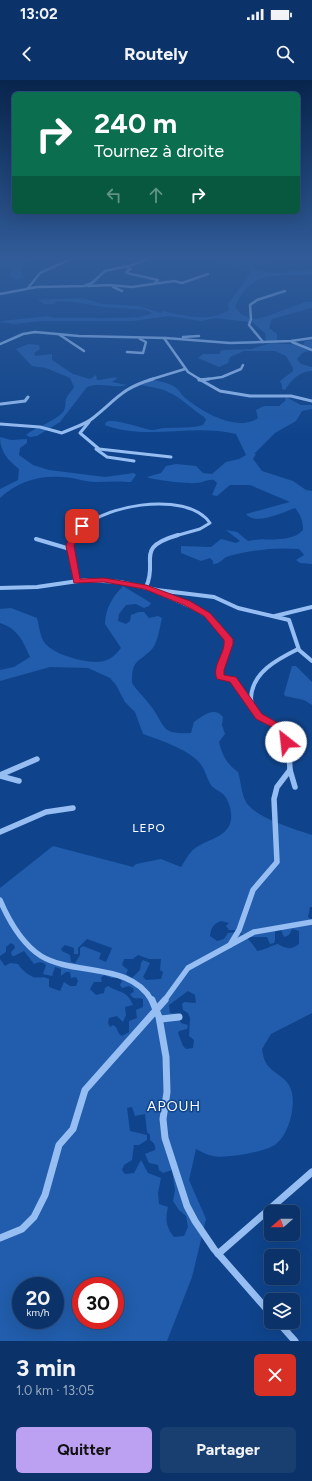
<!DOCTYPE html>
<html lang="fr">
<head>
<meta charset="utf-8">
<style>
	:root { --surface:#0b3369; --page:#193f71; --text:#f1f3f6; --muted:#9aaac0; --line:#2b4e7d; --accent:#bca0f2 }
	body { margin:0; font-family:Figtree,sans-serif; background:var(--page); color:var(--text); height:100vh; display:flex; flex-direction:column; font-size:15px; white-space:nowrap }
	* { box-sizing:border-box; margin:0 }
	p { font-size:13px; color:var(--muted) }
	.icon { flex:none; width:22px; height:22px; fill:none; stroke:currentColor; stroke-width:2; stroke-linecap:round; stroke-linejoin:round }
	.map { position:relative; height:1261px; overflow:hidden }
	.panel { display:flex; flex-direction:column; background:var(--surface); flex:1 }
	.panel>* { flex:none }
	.banner { position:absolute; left:12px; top:12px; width:288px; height:122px; border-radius:6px; box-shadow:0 4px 16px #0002,0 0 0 1px var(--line); background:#0b6e4f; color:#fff; overflow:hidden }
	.needle { width:26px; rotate:250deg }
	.buttons { position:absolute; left:264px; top:1125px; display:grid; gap:8px }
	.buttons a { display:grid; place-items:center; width:36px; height:36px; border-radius:6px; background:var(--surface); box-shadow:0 4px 16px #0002,0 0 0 1px var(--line); font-size:20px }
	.speed { position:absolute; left:12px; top:1197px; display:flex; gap:8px; font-size:20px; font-weight:700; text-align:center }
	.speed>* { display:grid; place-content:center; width:52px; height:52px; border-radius:50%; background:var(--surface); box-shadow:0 4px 16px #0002,0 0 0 1px var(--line); line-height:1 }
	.speed small { font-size:10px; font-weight:400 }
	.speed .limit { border:6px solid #d22; background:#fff; color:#111 }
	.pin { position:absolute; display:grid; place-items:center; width:34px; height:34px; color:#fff; margin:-17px; border-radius:8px; box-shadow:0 2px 6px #0006 }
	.me { position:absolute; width:44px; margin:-22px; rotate:331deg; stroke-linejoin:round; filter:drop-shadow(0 0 3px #0008) }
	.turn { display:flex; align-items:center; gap:14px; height:84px; padding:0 16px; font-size:18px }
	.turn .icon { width:52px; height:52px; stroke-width:2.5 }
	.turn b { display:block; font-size:28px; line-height:34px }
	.lanes { display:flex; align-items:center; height:38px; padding:0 16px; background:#0003; justify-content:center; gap:20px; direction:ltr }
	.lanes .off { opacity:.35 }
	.round { display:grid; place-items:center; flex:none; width:42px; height:42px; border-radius:6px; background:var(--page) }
	.overview { display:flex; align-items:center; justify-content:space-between; height:68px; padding:0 16px }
	h1 { font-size:24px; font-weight:700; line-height:30px }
	.button { display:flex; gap:8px; margin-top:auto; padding:8px 16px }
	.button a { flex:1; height:46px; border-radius:6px; background:var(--accent); color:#111; font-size:16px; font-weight:700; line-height:46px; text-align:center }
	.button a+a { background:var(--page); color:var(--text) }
	.status { display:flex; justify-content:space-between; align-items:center; height:28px; padding:0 20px; background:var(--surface); direction:ltr }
	.status svg { height:11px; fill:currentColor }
	header { display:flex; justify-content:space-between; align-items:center; height:52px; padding:0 16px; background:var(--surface); font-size:18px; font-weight:700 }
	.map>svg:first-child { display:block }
</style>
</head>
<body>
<div class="status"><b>13:02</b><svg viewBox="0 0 49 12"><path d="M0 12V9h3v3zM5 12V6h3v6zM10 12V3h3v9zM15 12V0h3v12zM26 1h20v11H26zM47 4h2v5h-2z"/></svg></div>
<header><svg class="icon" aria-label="back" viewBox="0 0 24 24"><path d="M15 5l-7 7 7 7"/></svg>Routely<svg class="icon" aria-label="search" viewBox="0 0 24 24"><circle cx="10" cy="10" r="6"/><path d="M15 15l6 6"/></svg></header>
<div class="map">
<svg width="312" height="1261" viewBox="0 0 312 1261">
	<rect width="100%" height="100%" fill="#0f448c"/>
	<!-- green -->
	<g fill="#215dac" fill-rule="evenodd">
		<path d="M27,179H35L22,183L24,185L21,189L22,198L17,200L9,195L13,191L12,188H0V184Z"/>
		<path d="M215,179L244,182L276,179C259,182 243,189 226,184C222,183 219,180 215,179Z"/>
		<path d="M254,186L257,190C277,196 292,190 312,190V194C306,196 299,195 293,195C263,196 249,196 235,227L241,234L250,238L249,242L215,238L201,241L169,236L133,241H42L15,244L0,242L1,241L48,236L55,238C71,237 144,241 152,233L146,230L104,227L73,222L57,221L54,224H44L38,220L82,218L102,224L139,226L161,233L164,231C183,236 212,242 229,230L228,224L251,193L247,187Z"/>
		<path d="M305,222H312V228L272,239L269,248L277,254V261H266L265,253L252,242L253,239L262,238Z"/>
		<path d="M312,260V270L302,273L297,279L301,284L312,287V291C301,290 290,301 285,310L282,309V305L280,301L293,291V288L286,276L275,271H244L230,277L228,283L219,287L198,278L203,274H220V271L223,270L251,269L271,263L303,265L305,261Z"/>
		<path d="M28,264L39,265L40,269L34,273L35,276L52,274V280L73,294L90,299L96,295L97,300C104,300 112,296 118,298L112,302L127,305C113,309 101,302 87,307L60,342L37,356L30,357L26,355C37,346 54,342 63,332C67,327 64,321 67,317C69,313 72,311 74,307L70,298L46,288L32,286L16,269Z"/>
		<path d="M155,300C162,302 170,303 176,308C179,310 181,314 184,317C200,331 238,353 258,338L256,330L264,326H279L285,321L286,317L301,325H312V329L302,331L296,341L275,353L254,374H256L253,379L262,391L293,401L306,410L312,411V484L300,483L296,480L304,475L299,469C274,467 253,470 229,476C222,478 221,484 213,484V481L210,478L201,481L181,473V466L211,467L221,459L236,463L240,461L226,450L237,452L248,461C266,457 290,464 303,450C303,442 301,435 295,428C283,432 256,446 246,434L290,422L250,405H230L217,416L212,415L217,403L214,400C207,399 203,403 196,403C190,404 151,400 147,397L161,393L166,386L176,384L196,386L203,393L212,394L226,382L239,379L246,375L236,354C192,343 147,361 105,345L106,342C115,338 139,348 151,350C156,350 161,348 166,348C179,347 190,349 203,345L206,340L204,337C193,330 179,316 168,312C158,307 147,307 137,304Z"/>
		<path d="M0,357L11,360L27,359V363L20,368L19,375L33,385L49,390L105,397L134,393L136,395L131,402H127C116,401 106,402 96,402C84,402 73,397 62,397C39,395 17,402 0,418V409L18,400L19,389C8,380 0,372 0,357Z"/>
		<path d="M123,506L151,523L149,526L144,528L136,524L126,525L119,534L118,541L126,544L130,541L131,535L139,532H144L149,538L158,536L162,538C160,546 158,561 153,568C138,584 132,578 132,603C137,611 144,617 150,625C166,645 159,655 191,653L194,642C203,636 214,626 223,637L222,645L225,654L219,662C222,675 227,684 238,692C241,701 241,713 246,722C256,738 294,749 312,755V827H310L308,837L312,841V933L271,954L262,969C263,975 264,981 268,986C277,996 289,998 292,1013C295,1028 289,1054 276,1064C266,1072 225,1079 213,1076C207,1075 202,1072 196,1069L189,1100L206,1139L192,1197L167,1261H0V879L5,886L10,883L18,884C21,889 27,894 33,897C38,899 43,895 49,899V907L60,911L64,902L70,906H76L78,901L76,897L71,898L70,892H66L61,896V889L55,887L52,896L43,894L46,885C43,881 38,882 34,884L24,871L14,876H12L11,872L15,868L14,865L11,863L6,867V872L0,876V808L53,766L133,787L136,784L161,779L181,787C185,781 189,773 194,769C205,760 222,759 229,746C234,737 230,721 223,714C220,711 214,709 211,705C206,697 205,688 198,681C188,670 158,659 143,654L135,632L125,622L116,605L110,598L88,588L50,587L0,601V590L14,587L30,577C23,561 18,549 0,543V529L11,528L37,538C39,545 40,556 44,562C53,575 89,585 104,581C112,579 116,574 121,568L105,544C105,529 113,516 123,506ZM221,841L229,843L226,846L229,850H235L247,857H267L270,864L274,863L275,860V852L277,850H281L284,857L289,855L292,849L299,851V864C291,870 286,869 278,864C270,866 265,870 257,871C251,860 241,850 228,853L224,859L217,861L210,856C211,848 213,844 221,841ZM87,859L112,868L106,882L99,879L101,873L83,866L80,868V875L75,883L71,882L70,875L62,871L61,869L65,865L74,868V874H78V868ZM138,875L149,879H161L160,890L163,892L161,899L146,900L143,897L150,883L143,880L141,883L140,890L132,898L126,894L128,890L122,885L124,879H133ZM104,895L111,898H119L122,901L120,905L122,908L129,906L133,908L134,912L130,914C134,921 137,917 143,919V927L136,930L137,938L129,941V952L122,956L119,954L116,947L113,945L110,947L108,943L109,938L117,936L123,942L126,935L125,927L133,925C127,910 119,913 108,906L105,908L104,913L96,915L90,909L94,902H102L101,898ZM188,911L195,915L196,923L184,922L182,924L183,930L188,933L190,938L189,956L194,960L193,968L186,969L183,966L178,953L179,951L187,949L188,945L181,943L178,934L170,933L169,925ZM132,1027L135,1036L145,1034L147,1052L150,1055V1060C154,1063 156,1065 155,1070L145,1074L149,1083L158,1085L159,1090L163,1093L172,1090L175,1110L173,1121L179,1130L186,1136L188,1147L184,1156L174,1157C166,1147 165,1140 168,1127L159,1124L158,1113L161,1098L148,1093L141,1080L134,1093L125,1094L122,1090L124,1085L132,1080L134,1065H139L147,1060V1055L130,1051L127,1028ZM21,1206H55V1240H21ZM81,1206H115V1240H81Z"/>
		<path d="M292,586H296L312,602V625L304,620L285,616L284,614Z"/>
	</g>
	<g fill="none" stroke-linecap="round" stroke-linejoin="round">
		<!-- minor-far4 -->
		<g stroke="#96bef3" stroke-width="2.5">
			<path d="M128,188L131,189L126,192L127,193L158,200L154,204"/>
			<path d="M88,206L110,205L132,207L174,201L182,203L208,194"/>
			<path d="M113,207L122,211"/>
			<path d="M28,208L40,193L71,179"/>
			<path d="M0,214L37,207L84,206L92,203L105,191L133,185L147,179"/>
			<path d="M60,255L84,271"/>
			<path d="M183,257L199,256"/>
			<path d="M164,258L188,292L201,300"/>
			<path d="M263,262L249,245L251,239L250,225L257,220L285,211"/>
			<path d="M292,262L312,270"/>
			<path d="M0,264L23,254L35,252L79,256L166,258L230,263L291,261L312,258"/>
			<path d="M127,272L143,273L146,262L140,259"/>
			<path d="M149,300L185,289"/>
			<path d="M201,300L222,297L241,289L243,285"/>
		</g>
		<!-- minor-far3 -->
		<g stroke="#96bef3" stroke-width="3">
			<path d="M199,299L220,311L250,316H291L312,321"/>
			<path d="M199,300L209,299"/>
			<path d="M1,324L25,321L28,317"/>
			<path d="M89,342L80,353L99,369L171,377"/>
			<path d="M0,344L40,347L62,353C72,348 85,345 93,338C117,319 122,308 153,299"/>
			<path d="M96,369L107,377L134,381"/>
			<path d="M75,456C94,425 187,409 210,443L200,449L175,456"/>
		</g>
		<!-- minor-far2 -->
		<g stroke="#96bef3" stroke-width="4">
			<path d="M75,455C66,470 72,485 77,501"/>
			<path d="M36,459L70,469"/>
			<path d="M146,507C159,480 133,468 178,455"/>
			<path d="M0,508L37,507L85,500L120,502L157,510L214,517L238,528L289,540L299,570L312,581"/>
			<path d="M155,511C183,524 214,531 229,561L219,590L220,597L233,600L238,609L251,624"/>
			<path d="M275,536L312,527"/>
			<path d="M285,658C276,641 266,645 257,635C253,630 251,624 251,618C252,592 278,579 298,569"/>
		</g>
		<!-- minor-far1 -->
		<g stroke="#96bef3" stroke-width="5.5">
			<path d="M290,690L295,707"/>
			<path d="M0,695L37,679"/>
			<path d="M0,696L19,701"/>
			<path d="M0,752L46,732L73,728"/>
			<path d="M0,820C9,841 21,863 41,876C74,896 131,882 152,921"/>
			<path d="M230,865L239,850L253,810L277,782L274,719L277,707L290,690L289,672L284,657"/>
			<path d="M164,921L188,888L254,852L312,842"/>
		</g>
		<!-- minor -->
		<g stroke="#96bef3" stroke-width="7">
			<path d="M152,920L159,937L166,977L167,1012L163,1039L165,1058L187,1126L195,1141L214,1169L271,1234"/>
			<path d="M161,939L179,937"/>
			<path d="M0,1158L22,1149L34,1137L45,1115L59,1065L73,1049L85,1010L165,920"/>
			<path d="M218,1174L312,1092"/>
			<path d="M278,1242L295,1261"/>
		</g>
	</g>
	<!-- sky -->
	<linearGradient id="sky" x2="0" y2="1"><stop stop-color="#08254d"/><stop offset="0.5" stop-color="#315c99"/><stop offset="1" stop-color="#315c99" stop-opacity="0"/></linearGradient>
	<rect width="312" height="356" fill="url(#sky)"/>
	<!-- route -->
	<path fill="#e11d48" stroke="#92132f" d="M80,444L86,446L77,457L74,466L80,499L104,498L146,505L190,521L210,533L233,559V564L224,590V595L236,597L262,634L280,644L291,662L289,665H282L274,648L256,639L230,602L217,599C211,586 226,573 224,560L204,536L184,525L144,509L104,502L74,503L66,466L69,457Z"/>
	<g text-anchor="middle" stroke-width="3" stroke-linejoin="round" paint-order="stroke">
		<!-- quarter labels -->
		<g font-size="12" letter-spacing="1" fill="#fff" stroke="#0f448c">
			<text x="149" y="752">LEPO</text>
		</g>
		<!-- near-quarter labels -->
		<g font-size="14" letter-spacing="1" fill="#fff" stroke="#0f448c">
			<text x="174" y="1031">APOUH</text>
		</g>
	</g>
</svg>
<div class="buttons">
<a><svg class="needle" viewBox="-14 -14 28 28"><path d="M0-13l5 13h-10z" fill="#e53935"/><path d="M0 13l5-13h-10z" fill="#9aaac0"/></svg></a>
<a><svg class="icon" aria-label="sound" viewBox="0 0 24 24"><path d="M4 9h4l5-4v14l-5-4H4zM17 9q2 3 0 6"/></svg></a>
<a><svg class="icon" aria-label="layers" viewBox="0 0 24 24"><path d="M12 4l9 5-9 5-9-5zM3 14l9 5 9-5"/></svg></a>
</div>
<div class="speed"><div>20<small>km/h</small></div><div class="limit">30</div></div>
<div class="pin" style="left:82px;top:446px;background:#d93025"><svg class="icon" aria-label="arrive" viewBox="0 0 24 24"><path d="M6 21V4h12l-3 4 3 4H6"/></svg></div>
<svg class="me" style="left:286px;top:662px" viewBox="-20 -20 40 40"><circle r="19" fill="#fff"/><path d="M0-13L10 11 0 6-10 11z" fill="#e11d48"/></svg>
<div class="banner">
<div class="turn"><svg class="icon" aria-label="right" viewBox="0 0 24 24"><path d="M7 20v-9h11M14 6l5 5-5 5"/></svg><div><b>240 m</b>Tournez à droite</div></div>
<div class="lanes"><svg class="icon off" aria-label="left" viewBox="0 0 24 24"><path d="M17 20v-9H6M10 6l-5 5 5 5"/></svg><svg class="icon off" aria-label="ahead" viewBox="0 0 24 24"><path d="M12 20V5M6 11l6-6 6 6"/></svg><svg class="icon" aria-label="right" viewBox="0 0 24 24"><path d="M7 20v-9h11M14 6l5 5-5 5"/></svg></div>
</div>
</div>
<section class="panel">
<div class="overview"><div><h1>3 min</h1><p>1.0 km · 13:05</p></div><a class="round" style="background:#d93025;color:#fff"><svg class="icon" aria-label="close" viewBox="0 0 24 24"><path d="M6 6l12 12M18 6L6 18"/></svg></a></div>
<div class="button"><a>Quitter</a><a>Partager</a></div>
</section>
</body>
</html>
